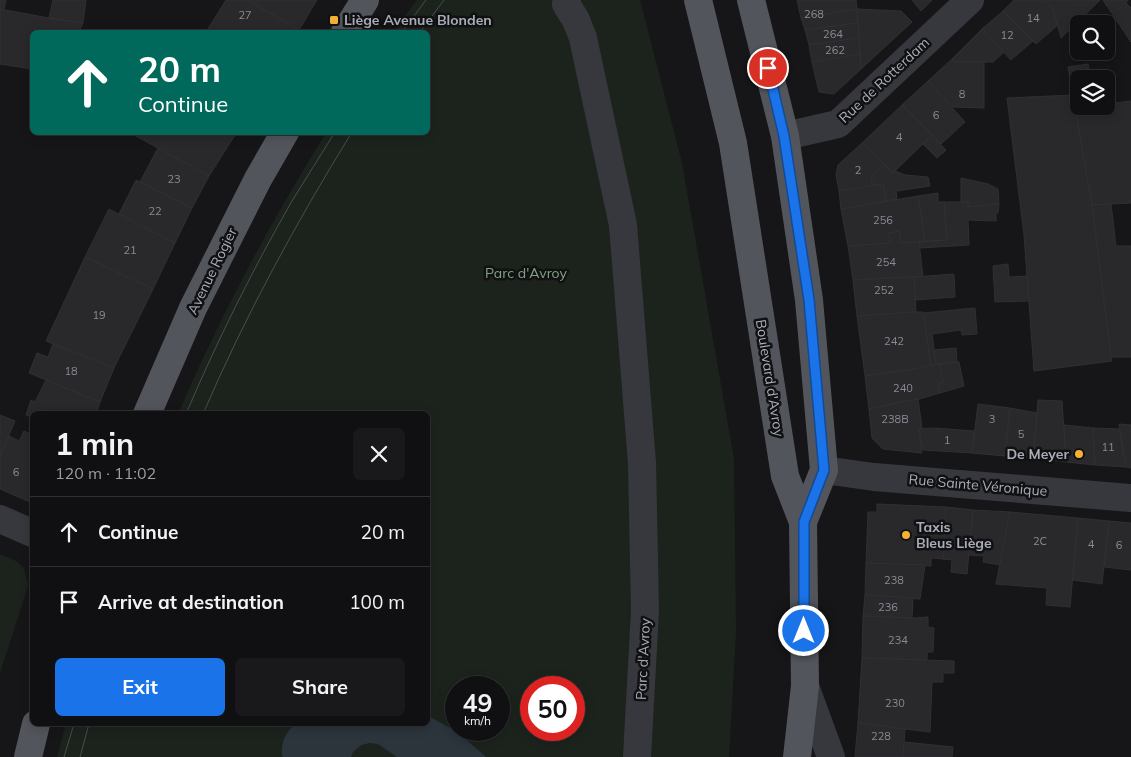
<!DOCTYPE html>
<html lang="en">
<head>
<meta charset="utf-8">
<style>
	:root { --surface:#101012; --page:#19191b; --text:#f1f3f6; --muted:#9c9d9f; --line:#303032; --accent:#1a73e8 }
	body { margin:0; font-family:Mulish,sans-serif; background:var(--page); color:var(--text); height:100vh; display:flex; flex-direction:column; font-size:19px; white-space:nowrap }
	* { box-sizing:border-box; margin:0 }
	p { font-size:16px; color:var(--muted) }
	.icon { flex:none; width:28px; height:28px; fill:none; stroke:currentColor; stroke-width:2; stroke-linecap:round; stroke-linejoin:round }
	.map { position:relative; flex:1; overflow:hidden }
	.details { position:absolute; left:30px; top:411px; width:400px; height:315px; display:flex; flex-direction:column; background:var(--surface); border-radius:8px; box-shadow:0 2px 12px #0003,0 0 0 1px var(--line) }
	.details>* { flex:none }
	.top-card { position:absolute; left:30px; top:30px; width:400px; height:105px; border-radius:8px; box-shadow:0 2px 12px #0003,0 0 0 1px var(--line); background:#00695c; color:#fff; overflow:hidden }
	.fabs { position:absolute; left:1070px; top:15px; display:grid; gap:10px }
	.fabs a { display:grid; place-items:center; width:45px; height:45px; border-radius:8px; background:var(--surface); box-shadow:0 2px 12px #0003,0 0 0 1px var(--line); font-size:25px }
	.speed { position:absolute; left:445px; top:676px; display:flex; gap:10px; font-size:25px; font-weight:700; text-align:center }
	.speed>* { display:grid; place-content:center; width:65px; height:65px; border-radius:50%; background:var(--surface); box-shadow:0 2px 12px #0003,0 0 0 1px var(--line); line-height:1 }
	.speed small { font-size:12px; font-weight:400 }
	.speed .limit { border:8px solid #d22; background:#fff; color:#111 }
	.pin { position:absolute; display:grid; place-items:center; width:42px; height:42px; color:#fff; margin:-21px; border:2px solid #fff; border-radius:50%; box-shadow:0 1px 5px #0007 }
	.me { position:absolute; width:55px; margin:-28px; rotate:0deg; stroke-linejoin:round; filter:drop-shadow(0 0 4px #0008) }
	.turn { display:flex; align-items:center; gap:18px; height:105px; padding:0 25px; font-size:22px }
	.turn .icon { width:65px; height:65px; stroke-width:2.5 }
	.turn b { display:block; font-size:35px; line-height:42px }
	.round { display:grid; place-items:center; flex:none; width:52px; height:52px; border-radius:8px; background:var(--page) }
	.summary { display:flex; align-items:center; justify-content:space-between; height:85px; padding:0 25px }
	h1 { font-size:30px; font-weight:700; line-height:38px }
	.cta { display:flex; gap:10px; margin-top:auto; padding:10px 25px }
	.cta a { flex:1; height:58px; border-radius:8px; background:var(--accent); color:#fff; font-size:20px; font-weight:700; line-height:58px; text-align:center }
	.cta a+a { background:var(--page); color:var(--text) }
	ul { padding:0; list-style:none }
	li { display:flex; align-items:center; gap:15px; height:70px; padding:0 25px; border-top:1px solid var(--line) }
	li div { flex:1 }
	li b { display:block; font-size:19px }
	li em { font-style:normal }
	.map>svg:first-child { display:block }
</style>
</head>
<body>
<div class="map">
<svg width="1131" height="757" viewBox="0 0 1131 757">
	<rect width="100%" height="100%" fill="#161618"/>
	<!-- green -->
	<g fill="#1c231d" fill-rule="evenodd">
		<path d="M417,0H640L682,163L734,459L736,632L729,757H57L66,724H428V414H178C220,317 270,222 326,133L428,132V32H393ZM456,688H499V730H456ZM531,688H574V730H531Z"/>
		<path d="M0,554L16,561L24,568L28,586L0,673Z"/>
	</g>
	<!-- water -->
	<path fill="#2c353c" d="M428,716L456,731L486,757H397L378,744L370,743L361,745L353,752L351,757H283L282,755C281,741 285,734 295,724H428Z"/>
	<!-- building -->
	<g fill="#29292c" stroke="#303034">
		<path d="M0,0H6L4,10L0,9Z"/>
		<path d="M53,0H86L83,23L49,18Z"/>
		<path d="M226,0H247L299,30L298,32H206Z"/>
		<path d="M248,0H317L299,30Z"/>
		<path d="M797,0H856L857,9L801,18Z"/>
		<path d="M912,0H932L921,11Z"/>
		<path d="M1014,0H1045L1053,9L1058,25L1036,44L1003,11Z"/>
		<path d="M1045,0H1100L1061,38L1053,9Z"/>
		<path d="M1103,0H1128L1126,3L1131,8V42Z"/>
		<path d="M0,9L49,18L83,23L79,32H32V69L0,64Z"/>
		<path d="M857,9L901,11L912,22L861,69Z"/>
		<path d="M857,9L858,23L805,30L801,18Z"/>
		<path d="M1003,11L1033,41L1011,60L982,29Z"/>
		<path d="M858,23L859,38L809,45L805,30Z"/>
		<path d="M982,29L1004,52L993,62H954L952,59Z"/>
		<path d="M859,38L860,54L812,62L809,45Z"/>
		<path d="M860,54L861,69L834,94L819,92L812,62Z"/>
		<path d="M952,59L954,62H984V108L953,107L928,81Z"/>
		<path d="M1088,64L1091,79H1079V106H1085L1075,107L1068,67Z"/>
		<path d="M928,81L965,122L941,144L902,105Z"/>
		<path d="M1073,95L1092,205L1112,361L1034,371L1024,235L1007,98Z"/>
		<path d="M1131,101V203L1092,205L1075,107L1106,106V104Z"/>
		<path d="M902,105L932,135L893,173L862,143Z"/>
		<path d="M135,132H237L209,176L134,135Z"/>
		<path d="M932,135L946,150L937,158L923,144Z"/>
		<path d="M862,143L885,165L871,177L873,186L839,191L836,175L838,165Z"/>
		<path d="M158,148L209,176L192,208L140,182Z"/>
		<path d="M885,165L893,173L895,171L905,175L928,177L930,186L896,191L897,199L886,201L883,184L873,186L871,177Z"/>
		<path d="M961,178L988,184L998,189L999,204L968,207V202H961Z"/>
		<path d="M136,180L192,208L175,243L119,214Z"/>
		<path d="M883,184L886,201L841,209L839,191Z"/>
		<path d="M938,193V202H944L947,240L925,241L918,196Z"/>
		<path d="M918,196L925,241L901,243L899,231L889,233L891,243L848,246L841,209Z"/>
		<path d="M944,202H968V207L999,204L998,213H996V221L968,220L969,245L920,248L919,242L947,240Z"/>
		<path d="M1111,204L1116,246H1131V357H1111L1092,205Z"/>
		<path d="M109,209L175,243L153,289L85,257Z"/>
		<path d="M899,231L901,243L919,242L923,276L853,280L848,246L891,243L889,233Z"/>
		<path d="M85,257L153,289L114,368L46,341Z"/>
		<path d="M1008,264L1009,277L1027,276L1029,301L995,302L993,266Z"/>
		<path d="M954,274L955,297L915,300L914,277Z"/>
		<path d="M914,277L916,312L857,316L853,280Z"/>
		<path d="M975,308L977,334L962,335L961,330L932,334L936,364L931,366L923,313Z"/>
		<path d="M916,312H923L931,366L865,376L857,316Z"/>
		<path d="M53,344L114,368L100,402L29,373L37,353L48,357Z"/>
		<path d="M956,348L957,362L936,364L934,350Z"/>
		<path d="M957,362H959L964,386L940,393L938,383L943,382L939,364Z"/>
		<path d="M939,364L943,382L938,383L940,393L909,402V400L869,409L865,376L908,370Z"/>
		<path d="M46,380L100,402L96,414H32V417L26,415L31,400L35,402Z"/>
		<path d="M918,399L922,428L919,429L922,453L883,449L872,438L869,409Z"/>
		<path d="M1038,400L1062,401L1066,462L1033,458Z"/>
		<path d="M978,404L1010,408L1005,456L972,453Z"/>
		<path d="M1010,408L1037,413L1033,458L1005,456Z"/>
		<path d="M0,415L15,421L0,456Z"/>
		<path d="M1119,424L1131,425V468L1126,467Z"/>
		<path d="M1064,425L1093,428L1095,465L1066,462Z"/>
		<path d="M934,428L974,431L972,453L923,450L919,429Z"/>
		<path d="M1093,428L1119,429L1126,467L1095,465Z"/>
		<path d="M24,431L32,435V503L0,489V456L9,436L19,441Z"/>
		<path d="M877,504L946,507L943,559L931,558V566L866,563L868,512H877Z"/>
		<path d="M946,507L973,510L967,574L951,572L952,560L943,559Z"/>
		<path d="M973,510L1010,512L1000,565L983,562L984,556L969,555Z"/>
		<path d="M1010,512L1078,518L1070,607L1046,605L1047,588L996,584Z"/>
		<path d="M1078,518L1109,521L1102,584L1073,580Z"/>
		<path d="M1109,521L1131,523V570L1104,567Z"/>
		<path d="M866,563L925,565L920,599L865,595Z"/>
		<path d="M865,595L913,598L912,618L863,616Z"/>
		<path d="M863,616L912,618L928,617V627L934,628L933,652H927V660L862,658Z"/>
		<path d="M862,658L954,661V673H943V682H932L930,732L858,723Z"/>
		<path d="M858,723L905,729L903,757H855Z"/>
		<path d="M904,742L953,747L952,757H903Z"/>
	</g>
	<g fill="none" stroke-linecap="round" stroke-linejoin="round">
		<!-- minor -->
		<g stroke="#37383d" stroke-width="28">
			<path d="M567,0L566,4L576,20L583,38L623,225L642,463L645,611L637,757"/>
			<path d="M785,136L838,124L970,0"/>
			<path d="M824,470L874,477L1131,498"/>
			<path d="M0,519L32,533"/>
			<path d="M805,686L831,757"/>
		</g>
		<!-- major -->
		<g stroke="#53555c" stroke-width="28">
			<path d="M698,0L733,143L785,476L803,522L805,686L797,757"/>
			<path d="M751,0L785,136L809,300L824,470L803,522"/>
			<path d="M345,32L365,0"/>
			<path d="M147,414L193,308L258,179L285,132"/>
			<path d="M28,757L36,724"/>
		</g>
		<!-- tram -->
		<g stroke="#4a4c52" stroke-width="1">
			<path d="M402,32L426,0"/>
			<path d="M420,32L444,0"/>
			<path d="M186,414C217,341 253,269 292,201C306,178 321,155 335,132"/>
			<path d="M203,414C245,316 296,223 352,132"/>
			<path d="M64,757L74,724"/>
			<path d="M80,757L89,724"/>
		</g>
	</g>
	<g fill="none" stroke-linecap="round" stroke-linejoin="round">
		<defs>
			<path id="route" d="M768,68L784,136L809,300L824,470L804,522V631"/>
		</defs>
		<!-- route casing -->
		<use href="#route" stroke="#114b97" stroke-width="12"/>
		<!-- route -->
		<use href="#route" stroke="#1a73e8" stroke-width="9"/>
	</g>
	<!-- markers -->
	<g fill="#f2b134" stroke="#111113" stroke-width="2">
		<rect x="329" y="15" width="10" height="10" rx="2.5"/>
		<circle cx="1079" cy="454" r="5"/>
		<circle cx="906" cy="535" r="5"/>
	</g>
	<g text-anchor="middle" stroke-width="5" stroke-linejoin="round" paint-order="stroke">
		<!-- number labels -->
		<g font-size="11" fill="#888b94">
			<text x="814" y="18">268</text>
			<text x="245" y="19">27</text>
			<text x="1033" y="22">14</text>
			<text x="833" y="38">264</text>
			<text x="1007" y="39">12</text>
			<text x="835" y="54">262</text>
			<text x="962" y="98">8</text>
			<text x="936" y="119">6</text>
			<text x="899" y="141">4</text>
			<text x="858" y="174">2</text>
			<text x="174" y="183">23</text>
			<text x="155" y="215">22</text>
			<text x="883" y="224">256</text>
			<text x="130" y="254">21</text>
			<text x="886" y="266">254</text>
			<text x="884" y="294">252</text>
			<text x="99" y="319">19</text>
			<text x="894" y="345">242</text>
			<text x="71" y="375">18</text>
			<text x="903" y="392">240</text>
			<text x="895" y="423">238B</text>
			<text x="992" y="423">3</text>
			<text x="1021" y="438">5</text>
			<text x="947" y="444">1</text>
			<text x="1108" y="451">11</text>
			<text x="16" y="476">6</text>
			<text x="1040" y="545">2C</text>
			<text x="1091" y="548">4</text>
			<text x="1119" y="549">6</text>
			<text x="894" y="584">238</text>
			<text x="888" y="611">236</text>
			<text x="898" y="644">234</text>
			<text x="895" y="707">230</text>
			<text x="881" y="740">228</text>
		</g>
		<!-- poi labels -->
		<g font-size="14" font-weight="bold" fill="#a8adb8" stroke="#111113" text-anchor="start">
			<text x="344" y="25">Liège Avenue Blonden</text>
			<text x="1069" y="459" text-anchor="end">De Meyer</text>
			<text x="916" y="532">Taxis<tspan x="916" dy="16">Bleus Liège</tspan></text>
		</g>
		<!-- street labels -->
		<g font-size="14" fill="#a8adb8" stroke="#111113">
			<text transform="translate(884 80) rotate(-43)" y="5">Rue de Rotterdam</text>
			<text transform="translate(212 271) rotate(-64)" y="5">Avenue Rogier</text>
			<text transform="translate(770 378) rotate(81)" y="5">Boulevard d'Avroy</text>
			<text transform="translate(978 485) rotate(5)" y="5">Rue Sainte Véronique</text>
			<text transform="translate(643 659) rotate(-87)" y="5">Parc d'Avroy</text>
		</g>
		<!-- park labels -->
		<g font-size="14" fill="#7fa381" stroke="#111113">
			<text x="526" y="278">Parc d'Avroy</text>
		</g>
	</g>
</svg>
<div class="fabs">
<a><svg class="icon" aria-label="search" viewBox="0 0 24 24"><circle cx="10" cy="10" r="6"/><path d="M15 15l6 6"/></svg></a>
<a><svg class="icon" aria-label="layers" viewBox="0 0 24 24"><path d="M12 4l9 5-9 5-9-5zM3 14l9 5 9-5"/></svg></a>
</div>
<div class="speed"><div>49<small>km/h</small></div><div class="limit">50</div></div>
<div class="pin" style="left:768px;top:68px;background:#d93025"><svg class="icon" aria-label="arrive" viewBox="0 0 24 24"><path d="M6 21V4h12l-3 4 3 4H6"/></svg></div>
<svg class="me" style="left:804px;top:631px" viewBox="-20 -20 40 40"><circle r="17" fill="#1a73e8" stroke="#fff" stroke-width="3"/><path d="M0-11L8 9 0 5-8 9z" fill="#fff"/></svg>
<div class="top-card">
<div class="turn"><svg class="icon" aria-label="ahead" viewBox="0 0 24 24"><path d="M12 20V5M6 11l6-6 6 6"/></svg><div><b>20 m</b>Continue</div></div>
</div>
<section class="details">
<div class="summary"><div><h1>1 min</h1><p>120 m · 11:02</p></div><a class="round"><svg class="icon" aria-label="close" viewBox="0 0 24 24"><path d="M6 6l12 12M18 6L6 18"/></svg></a></div>
<ul>
<li><svg class="icon" aria-label="ahead" viewBox="0 0 24 24"><path d="M12 20V5M6 11l6-6 6 6"/></svg><div><b>Continue</b></div><em>20 m</em></li>
<li><svg class="icon" aria-label="arrive" viewBox="0 0 24 24"><path d="M6 21V4h12l-3 4 3 4H6"/></svg><div><b>Arrive at destination</b></div><em>100 m</em></li>
</ul>
<div class="cta"><a>Exit</a><a>Share</a></div>
</section>
</div>
</body>
</html>
